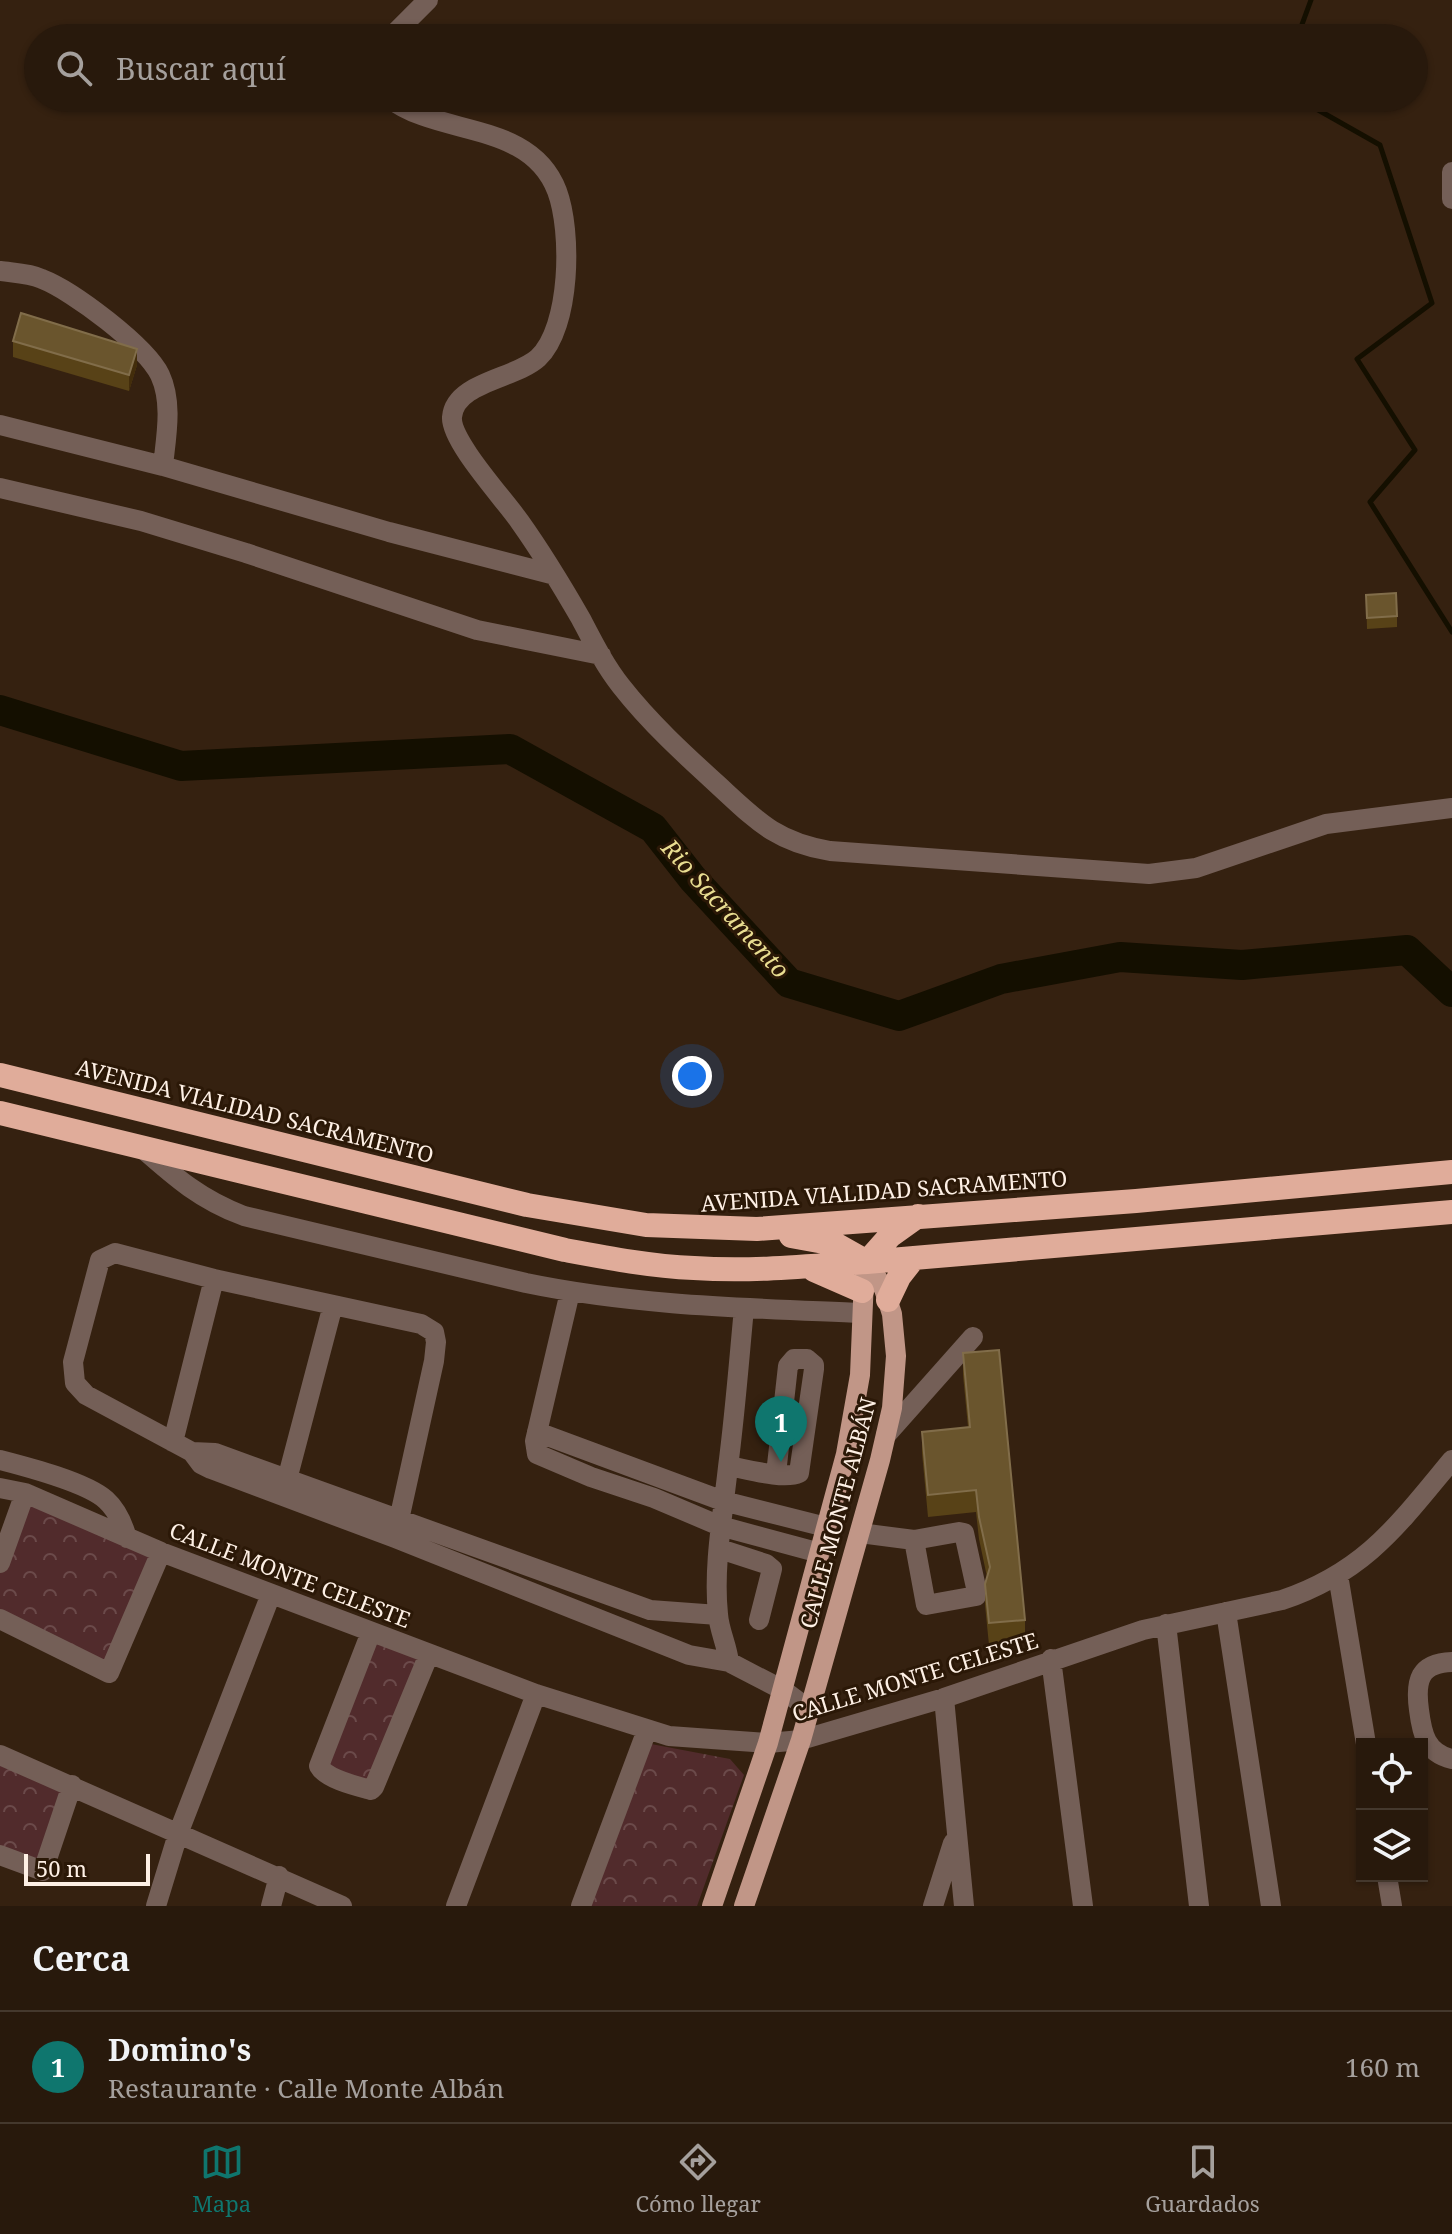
<!DOCTYPE html>
<html lang="es">
<meta charset="utf-8">
<style>
:root{--surface:#28190c;--page:#302215;--text:#f1f3f6;--muted:#a5a09d;--line:#44382d;--accent:#0f766e}
body{margin:0;font-family:"Noto Serif",serif;background:var(--page);color:var(--text)}
.controls{position:absolute;right:24px;bottom:24px;display:grid;overflow:hidden;border-radius:0px;box-shadow:0 2px 6px #0004}
.controls button{width:72px;height:72px;display:grid;place-items:center;padding:0;border:0;border-bottom:2px solid var(--line);background:var(--surface);color:var(--text);font:40px sans-serif}
.scale{position:absolute;left:24px;bottom:20px;width:126px;box-sizing:border-box;padding-left:8px;border:4px solid #fef0e5;border-top:0;font-size:22px;line-height:28px;white-space:nowrap;color:#fef0e5;-webkit-text-stroke:6px #2b1807;paint-order:stroke}
.you{position:absolute;left:692px;top:1076px;width:28px;height:28px;margin:-20px;border:6px solid #fff;border-radius:50%;background:#1a73e8;box-shadow:0 0 0 12px #1a73e833}
.badge{display:grid;place-items:center;width:52px;height:52px;border-radius:50%;background:var(--accent);color:#fff;font-size:26px;font-weight:700}
.pin{position:absolute;translate:-50% -66px;filter:drop-shadow(0 2px 4px #0008)}
.pin::after{content:'';position:absolute;top:42px;width:28px;height:24px;background:inherit;clip-path:polygon(0 0,100% 0,50% 100%)}
.list{margin:0;padding:0;list-style:none}
h2{display:flex;justify-content:space-between;align-items:center;height:104px;margin:0;padding:0 32px;font-size:34px}
h2 small{font-size:26px;font-weight:400;color:var(--muted)}
.list li{display:grid;grid-template-columns:52px 1fr auto;gap:24px;align-items:center;box-sizing:border-box;height:112px;padding:0 32px;border-top:2px solid var(--line)}
.list b{display:block;font-size:30px;white-space:nowrap}
.list p{margin:0;font-size:26px;white-space:nowrap;color:var(--muted)}
.list em{font-size:26px;font-style:normal;color:var(--muted)}
.icon{flex:none;width:44px;height:44px;fill:none;stroke:currentColor;stroke-width:2;stroke-linecap:round;stroke-linejoin:round}
.map{position:relative;flex:none;width:1452px;height:1906px;overflow:hidden}
.search{position:absolute;background:var(--surface);box-shadow:0 2px 6px #0004;left:24px;right:24px;top:24px;height:88px;display:flex;align-items:center;gap:20px;box-sizing:border-box;padding:0 28px;border-radius:44px;color:var(--muted);font-size:30px}
.sheet{height:216px;background:var(--surface)}
nav{display:flex;justify-content:space-around;align-items:center;box-sizing:border-box;height:112px;border-top:2px solid var(--line);background:var(--surface);font-size:22px;color:var(--muted)}
nav a{display:grid;justify-items:center;gap:4px}
nav .on{color:var(--accent)}
.map>svg:first-child{display:block}
.park{fill:url(#park-crowns)}
.lines{fill:none;stroke-linecap:round;stroke-linejoin:round}
.stream{stroke:#140f00;stroke-width:5}
.river{stroke:#140f00;stroke-width:30}
.minor{stroke:#745f57;stroke-width:20}
.major{stroke:#c19687;stroke-width:20}
.highway{stroke:#e0ac9a;stroke-width:24}
.wall{fill:#584217}
.shaded-wall{fill:#432d0b}
.building{fill:#6a552d;stroke:#816d4a;stroke-width:2}
.labels{text-anchor:middle;stroke-width:6;stroke-linejoin:round;paint-order:stroke}
.street-label{font-size:22px;fill:#fef0e5;stroke:#2b1807}
.water-label{font-size:24px;font-style:italic;fill:#e9dd91;stroke:#2b1807}
</style>
<div class="map">
<svg width="1452" height="1906" viewBox="0 0 1452 1906">
<defs>
<pattern id="park-crowns" width="20" height="18" patternUnits="userSpaceOnUse" patternTransform="scale(2)"><rect width="20" height="18" fill="#512b2c"/><path d="M2 6a3 3 0 1 1 6 0M12 15a3 3 0 1 1 6 0" fill="none" stroke="#6b4a4a"/></pattern>
</defs>
<rect width="100%" height="100%" fill="#352110"/>
<!-- park -->
<path class="park" d="M26,1492L158,1550L110,1674L0,1625V1564Z
M369,1636L425,1656L368,1789L320,1768Z
M651,1744L730,1759L744,1775L697,1906H588Z
M0,1756L66,1783L40,1870L0,1853Z"/>
<g class="lines">
<!-- stream -->
<path class="stream" d="M1297,38L1311,0
M1297,98L1380,145L1432,303L1357,359L1415,450L1370,502L1452,632"/>
<!-- river -->
<path class="river" d="M0,710L181,766L510,749L653,828L693,879L789,983L899,1016L1001,979L1120,957L1242,965L1407,950L1452,992"/>
<!-- minor -->
<path class="minor" d="M390,38L428,0
M389,98C439,137 530,120 557,191C572,231 571,327 538,358C515,379 455,382 452,417C450,441 505,500 520,522C542,553 562,586 581,619C593,642 605,666 621,686C650,723 684,754 718,785C757,821 776,842 830,851L1149,874L1196,868L1326,824L1452,808
M1452,172V199
M0,271C14,273 29,273 42,279C73,291 146,346 160,375C173,403 166,437 163,466
M0,425L163,466L389,532L555,575
M0,488L141,521L246,553L477,630L601,655
M142,1148C176,1178 201,1200 244,1216L526,1283C637,1306 749,1308 862,1313
M570,1292L535,1441L537,1454L591,1477L654,1498L720,1526L820,1553
M537,1432L723,1501L826,1527
M886,1435L973,1337
M173,1442L214,1279
M192,1452L215,1453L650,1610L718,1615
M0,1460C27,1467 86,1482 106,1500C117,1510 123,1524 127,1538
M729,1466C746,1469 784,1480 799,1473L814,1369V1365L807,1359H794L788,1366L776,1474
M0,1488L25,1493L161,1552L536,1694L669,1736L768,1743L801,1740L944,1698L1143,1630L1282,1600C1365,1572 1398,1525 1452,1460
M284,1491L333,1305
M860,1533L914,1540L959,1532L964,1533L977,1592L976,1596L926,1605L914,1540
M395,1538L434,1361L436,1342L434,1332L421,1324L214,1279L115,1253L100,1260L73,1362L75,1383L86,1395L192,1452L201,1464L211,1469L395,1538L689,1655L729,1662L783,1690L810,1710
M720,1549L766,1564L772,1569L759,1620
M0,1563L25,1493
M1338,1575L1366,1744
M1226,1612L1271,1906
M0,1619L109,1673L161,1552
M1166,1624L1199,1906
M371,1632L319,1766C326,1779 356,1786 371,1790L374,1787L429,1654
M1051,1659L1083,1906
M729,1662C727,1645 719,1630 718,1614C713,1567 723,1514 728,1467C735,1414 739,1361 744,1308
M1452,1662C1419,1663 1415,1681 1419,1710C1422,1734 1426,1753 1452,1759
M944,1698L964,1906
M0,1755L342,1906
M0,1855L43,1871L72,1785
M1387,1876L1392,1906
M156,1906L178,1834L271,1594
M271,1906L279,1876
M456,1906L536,1694
M581,1906L647,1730
M933,1906L953,1843"/>
<!-- major -->
<path class="major" d="M712,1906L768,1743L846,1454L860,1375L864,1278
M744,1906L801,1740L880,1460L892,1408L896,1356L892,1314L884,1289L867,1262"/>
<!-- highway -->
<path class="highway" d="M0,1075L527,1205L646,1225L757,1229L1136,1201L1452,1172
M0,1113L565,1250C608,1258 650,1266 694,1268C752,1272 810,1266 867,1262L1452,1212
M791,1236L835,1244L867,1262L890,1236L918,1216
M814,1270L862,1291
M888,1300L899,1277L913,1259"/>
</g>
<!-- wall -->
<path class="wall" d="M13,341L137,365L129,391L13,357Z
M1366,595L1397,616V627L1367,629Z
M963,1353L1025,1620V1641L989,1645L985,1605V1584L987,1577L979,1539L976,1512L928,1517L922,1453V1432L968,1427L963,1375Z"/>
<!-- shaded-wall -->
<path class="shaded-wall" d="M137,349V365L129,391V375Z"/>
<!-- building -->
<path class="building" d="M21,313L137,349L129,375L13,341Z
M1396,593L1397,616L1367,618L1366,595Z
M999,1350L1025,1620L989,1623L985,1584L990,1567L979,1517L976,1490L928,1495L922,1432L970,1427L963,1353Z"/>
<g class="labels">
<!-- street labels -->
<g class="street-label">
<text transform="translate(255 1111) rotate(14)" y="8">AVENIDA VIALIDAD SACRAMENTO</text>
<text transform="translate(884 1191) rotate(-4)" y="8">AVENIDA VIALIDAD SACRAMENTO</text>
<text transform="translate(838 1513) rotate(-75)" y="8">CALLE MONTE ALBÁN</text>
<text transform="translate(290 1575) rotate(21)" y="8">CALLE MONTE CELESTE</text>
<text transform="translate(915 1677) rotate(-17)" y="8">CALLE MONTE CELESTE</text>
</g>
<!-- water labels -->
<g class="water-label">
<text transform="translate(725 909) rotate(48)" y="8">Rio Sacramento</text>
</g>
</g>
</svg>
<div class="controls">
<button><svg class="icon" aria-label="locate" viewBox="0 0 24 24"><circle cx="12" cy="12" r="6"/><path d="M12 2v4M12 18v4M2 12h4M18 12h4"/></svg></button>
<button><svg class="icon" aria-label="layers" viewBox="0 0 24 24"><path d="M12 4l9 5-9 5-9-5zM3 14l9 5 9-5"/></svg></button>
</div>
<div class="scale">50 m</div>
<div class="you"></div>
<div class="pin badge" style="left:781px;top:1462px">1</div>
<div class="search"><svg class="icon" aria-label="search" viewBox="0 0 24 24"><circle cx="10" cy="10" r="6"/><path d="M15 15l6 6"/></svg>Buscar aquí</div>
</div>
<section class="sheet">
<h2>Cerca<small></small></h2>
<ul class="list">
<li><span class="badge">1</span><div><b>Domino's</b><p>Restaurante · Calle Monte Albán</p></div><em>160 m</em></li>
</ul>
</section>
<nav>
<a class="on"><svg class="icon" aria-label="map" viewBox="0 0 24 24"><path d="M3 6l6-2 6 2 6-2v14l-6 2-6-2-6 2zM9 4v14M15 6v14"/></svg>Mapa</a>
<a><svg class="icon" aria-label="directions" viewBox="0 0 24 24"><path d="M12 3l9 9-9 9-9-9zM9 14v-3h6M13 9l2 2-2 2"/></svg>Cómo llegar</a>
<a><svg class="icon" aria-label="saved" viewBox="0 0 24 24"><path d="M7 4h10v16l-5-4-5 4z"/></svg>Guardados</a>
</nav>
